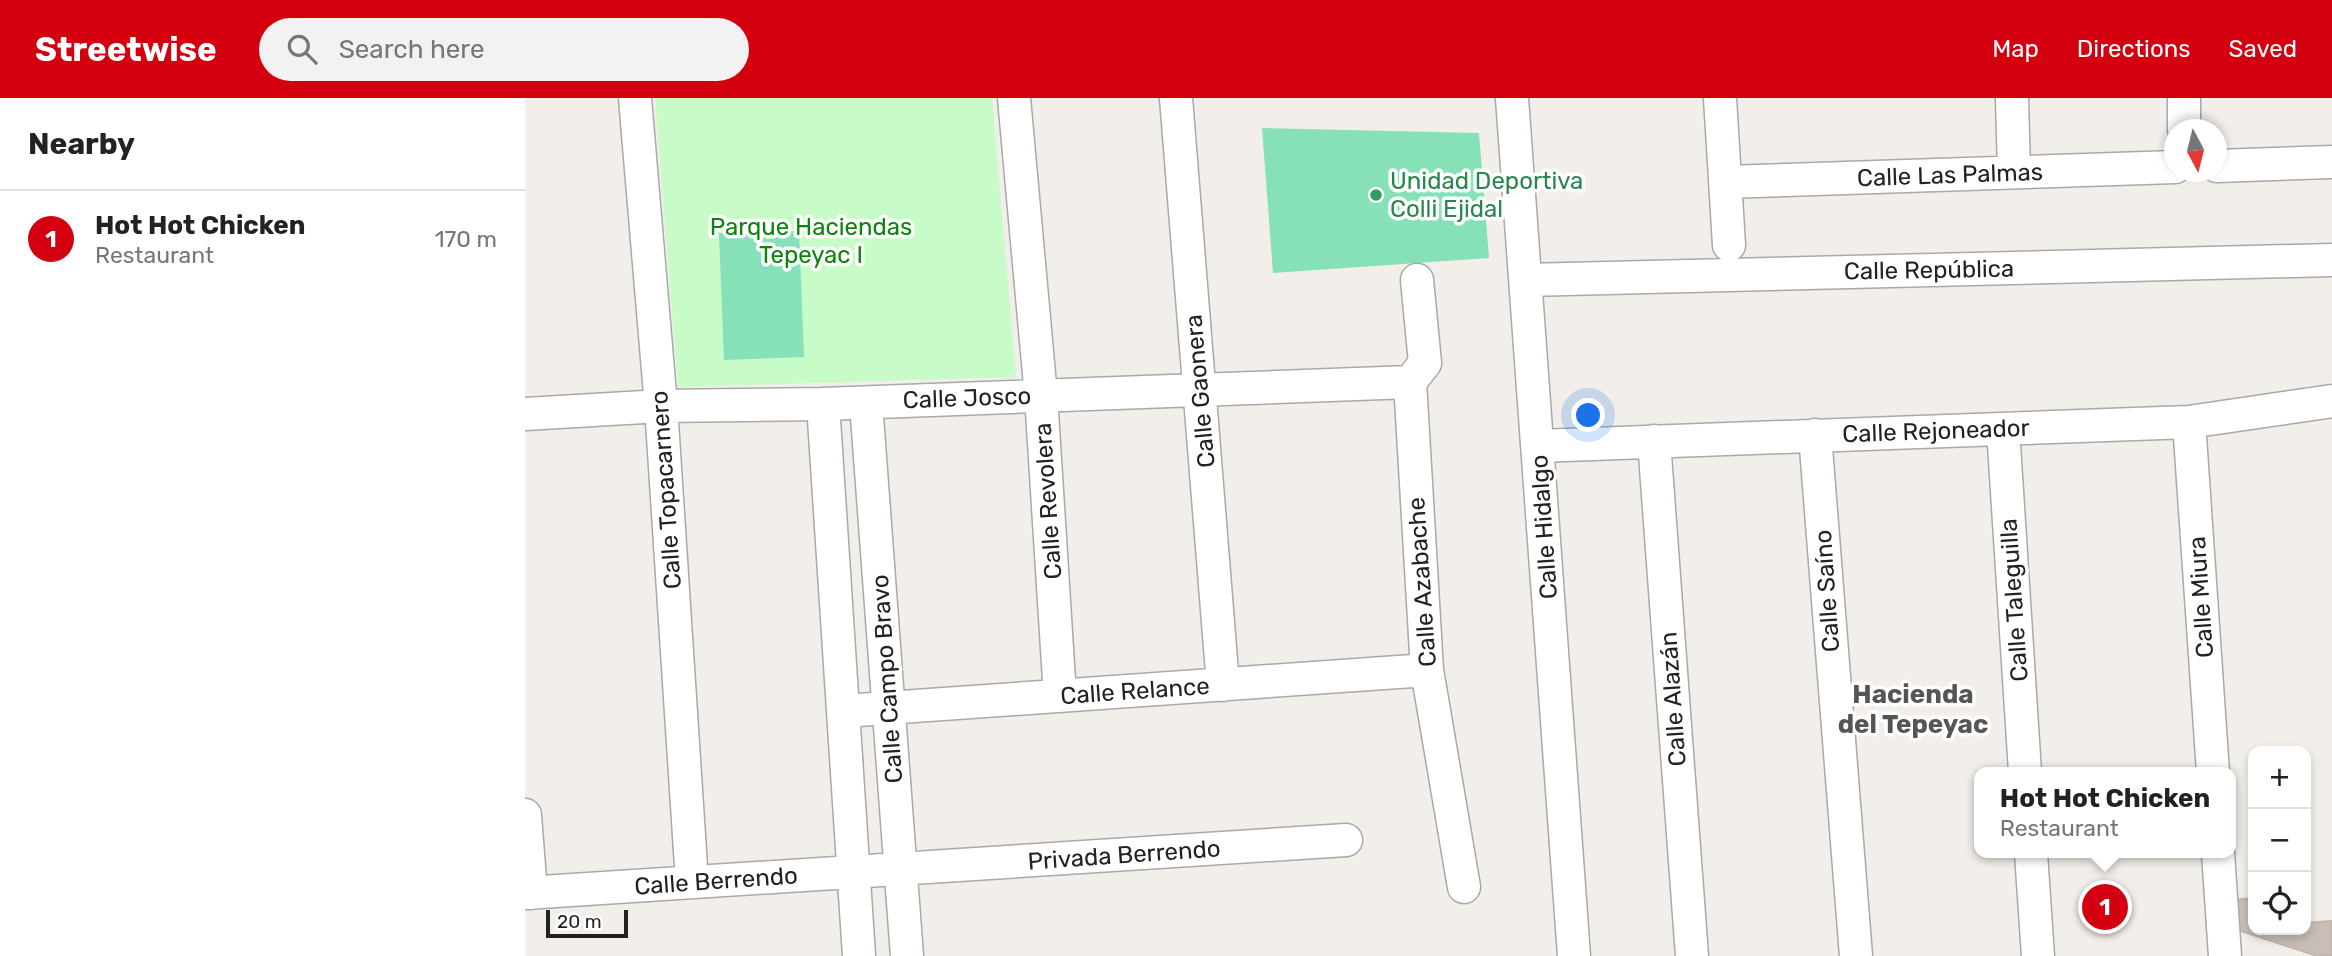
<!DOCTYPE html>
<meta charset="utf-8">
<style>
:root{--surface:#fff;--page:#f2f2f2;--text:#222;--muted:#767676;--line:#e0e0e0;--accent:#d4000f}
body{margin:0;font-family:Rubik,sans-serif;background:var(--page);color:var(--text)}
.controls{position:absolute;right:21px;bottom:21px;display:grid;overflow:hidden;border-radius:14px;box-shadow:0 4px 10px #0003}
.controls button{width:63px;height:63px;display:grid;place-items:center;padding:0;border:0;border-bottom:2px solid var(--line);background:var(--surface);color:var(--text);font:35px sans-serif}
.compass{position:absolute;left:1639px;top:21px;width:63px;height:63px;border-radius:50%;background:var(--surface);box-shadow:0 4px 10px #0003;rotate:173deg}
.scale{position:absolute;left:21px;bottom:18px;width:82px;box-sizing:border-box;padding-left:7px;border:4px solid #222;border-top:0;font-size:19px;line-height:24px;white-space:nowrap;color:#222;-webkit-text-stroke:5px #fff;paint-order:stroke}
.you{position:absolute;left:1064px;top:318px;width:24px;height:24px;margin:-18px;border:5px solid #fff;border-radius:50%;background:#1a73e8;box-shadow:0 0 0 10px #1a73e833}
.badge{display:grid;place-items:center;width:46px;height:46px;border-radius:50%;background:var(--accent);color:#fff;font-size:23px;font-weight:700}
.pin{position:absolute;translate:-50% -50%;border:4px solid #fff;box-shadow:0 2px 7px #0006}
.popup{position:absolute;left:1449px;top:669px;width:262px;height:91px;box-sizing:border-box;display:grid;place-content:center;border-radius:14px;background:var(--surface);filter:drop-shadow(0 2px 5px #0005);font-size:23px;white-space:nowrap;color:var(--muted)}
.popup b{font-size:26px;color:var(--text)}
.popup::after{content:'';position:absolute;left:50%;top:100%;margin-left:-14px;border:14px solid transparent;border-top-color:var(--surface)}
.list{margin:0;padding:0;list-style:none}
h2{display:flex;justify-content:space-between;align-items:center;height:91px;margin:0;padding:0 28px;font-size:30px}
h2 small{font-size:23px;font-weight:400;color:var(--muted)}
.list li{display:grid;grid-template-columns:46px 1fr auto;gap:21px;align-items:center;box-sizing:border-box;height:98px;padding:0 28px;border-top:2px solid var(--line)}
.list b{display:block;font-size:26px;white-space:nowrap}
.list p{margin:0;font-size:23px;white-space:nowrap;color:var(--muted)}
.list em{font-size:23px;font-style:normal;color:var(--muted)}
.icon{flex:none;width:38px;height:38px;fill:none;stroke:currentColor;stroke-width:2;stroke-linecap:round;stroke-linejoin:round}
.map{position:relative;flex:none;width:1807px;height:858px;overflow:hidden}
header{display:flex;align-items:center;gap:42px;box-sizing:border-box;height:98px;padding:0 35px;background:var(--accent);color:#fff}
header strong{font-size:33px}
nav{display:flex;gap:38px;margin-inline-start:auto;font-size:24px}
.search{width:490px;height:63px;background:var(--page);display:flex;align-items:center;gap:18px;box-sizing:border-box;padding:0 24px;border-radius:38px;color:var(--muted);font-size:26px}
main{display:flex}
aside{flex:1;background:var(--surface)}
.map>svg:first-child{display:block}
.park{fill:#c7fbc7}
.pitch{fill:#86e1b8}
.building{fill:#c7beb8;stroke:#c4b4aa;stroke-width:2}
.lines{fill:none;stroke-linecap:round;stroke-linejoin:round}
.minor-casing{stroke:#a9a9a9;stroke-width:35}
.minor{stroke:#fff;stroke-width:32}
.leisure-dot{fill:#2e9e5b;stroke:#fff;stroke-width:2.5}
.labels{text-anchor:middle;stroke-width:7;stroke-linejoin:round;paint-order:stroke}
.street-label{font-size:24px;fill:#222;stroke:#fff}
.leisure-label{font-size:24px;fill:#27864d;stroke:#fff;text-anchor:start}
.park-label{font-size:24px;fill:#0a850c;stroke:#fff}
.neighbourhood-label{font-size:26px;font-weight:bold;fill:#555;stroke:#fff}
</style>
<header>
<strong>Streetwise</strong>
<div class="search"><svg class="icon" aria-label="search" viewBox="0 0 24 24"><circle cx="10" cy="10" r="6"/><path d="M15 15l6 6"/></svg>Search here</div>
<nav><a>Map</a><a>Directions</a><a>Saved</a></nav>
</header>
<main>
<aside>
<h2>Nearby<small></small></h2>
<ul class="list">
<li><span class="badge">1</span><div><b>Hot Hot Chicken</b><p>Restaurant</p></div><em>170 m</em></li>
</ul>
</aside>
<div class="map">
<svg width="1807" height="858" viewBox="0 0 1807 858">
<rect width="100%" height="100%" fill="#f2eee9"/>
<!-- park -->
<path class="park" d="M130,0H467L491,279L153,289Z"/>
<!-- pitch -->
<path class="pitch" d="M737,30L954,35L964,160L748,175Z
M274,133L279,259L199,262L194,135Z"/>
<!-- building -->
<path class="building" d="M1728,800V832H1781V825L1807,823V858H1792L1710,831L1709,802Z"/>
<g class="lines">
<defs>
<path id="minor" d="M110,0L136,308L167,784
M489,0L516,298L535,598
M651,0L698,587
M987,0L1049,858
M1195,0L1204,147
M1487,0L1489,74
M1659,0V32
M1692,68L1807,64
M1200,84L1650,69
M892,182L900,265L885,284L902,572L939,789
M1001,182L1807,162
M341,305L382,858
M298,306L334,858
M0,316L136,308L298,306L885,284
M1664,324L1688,674
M1478,331L1500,674
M1290,337L1331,858
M1129,343L1167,858
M1014,348L1664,324L1807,303
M319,613L902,572
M0,717L6,795
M1506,755L1513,858
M1693,755L1700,858
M0,795L821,742"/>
</defs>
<!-- minor casing -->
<use href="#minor" class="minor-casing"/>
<!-- minor -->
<use href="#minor" class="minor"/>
</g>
<!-- markers -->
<circle class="leisure-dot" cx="851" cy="97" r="7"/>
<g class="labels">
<!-- street labels -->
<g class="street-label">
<text transform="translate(1425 77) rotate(-2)" y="8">Calle Las Palmas</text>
<text transform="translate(1404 172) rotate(-1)" y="8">Calle República</text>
<text transform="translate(675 293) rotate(-95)" y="8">Calle Gaonera</text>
<text transform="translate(442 300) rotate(-2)" y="8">Calle Josco</text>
<text transform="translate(1411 333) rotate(-2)" y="8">Calle Rejoneador</text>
<text transform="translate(141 392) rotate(-94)" y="8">Calle Topacarnero</text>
<text transform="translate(523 403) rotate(-94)" y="8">Calle Revolera</text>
<text transform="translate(1019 429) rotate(-94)" y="8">Calle Hidalgo</text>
<text transform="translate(897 484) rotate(-94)" y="8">Calle Azabache</text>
<text transform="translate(1302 493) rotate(-94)" y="8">Calle Saíno</text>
<text transform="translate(1676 499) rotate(-94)" y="8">Calle Miura</text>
<text transform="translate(1489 502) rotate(-94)" y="8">Calle Taleguilla</text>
<text transform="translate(362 581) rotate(-94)" y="8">Calle Campo Bravo</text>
<text transform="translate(610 593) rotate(-4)" y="8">Calle Relance</text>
<text transform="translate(1148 601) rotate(-94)" y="8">Calle Alazán</text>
<text transform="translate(599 757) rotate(-4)" y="8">Privada Berrendo</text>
<text transform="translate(191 783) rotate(-4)" y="8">Calle Berrendo</text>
</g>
<!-- leisure labels -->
<g class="leisure-label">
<text x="865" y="91">Unidad Deportiva<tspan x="865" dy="28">Colli Ejidal</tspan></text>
</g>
<!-- park labels -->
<g class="park-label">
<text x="286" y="137">Parque Haciendas<tspan x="286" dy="28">Tepeyac I</tspan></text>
</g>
<!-- neighbourhood labels -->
<g class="neighbourhood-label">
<text x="1388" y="605">Hacienda<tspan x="1388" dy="30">del Tepeyac</tspan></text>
</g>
</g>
</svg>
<div class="controls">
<button>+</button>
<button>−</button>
<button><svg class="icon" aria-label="locate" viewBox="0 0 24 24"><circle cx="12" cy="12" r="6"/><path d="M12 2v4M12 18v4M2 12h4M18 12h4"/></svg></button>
</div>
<svg class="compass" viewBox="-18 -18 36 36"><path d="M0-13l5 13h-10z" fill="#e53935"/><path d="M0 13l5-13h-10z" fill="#767676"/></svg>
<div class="scale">20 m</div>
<div class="you"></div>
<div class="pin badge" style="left:1580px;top:809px">1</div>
<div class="popup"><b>Hot Hot Chicken</b>Restaurant</div>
</div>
</main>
